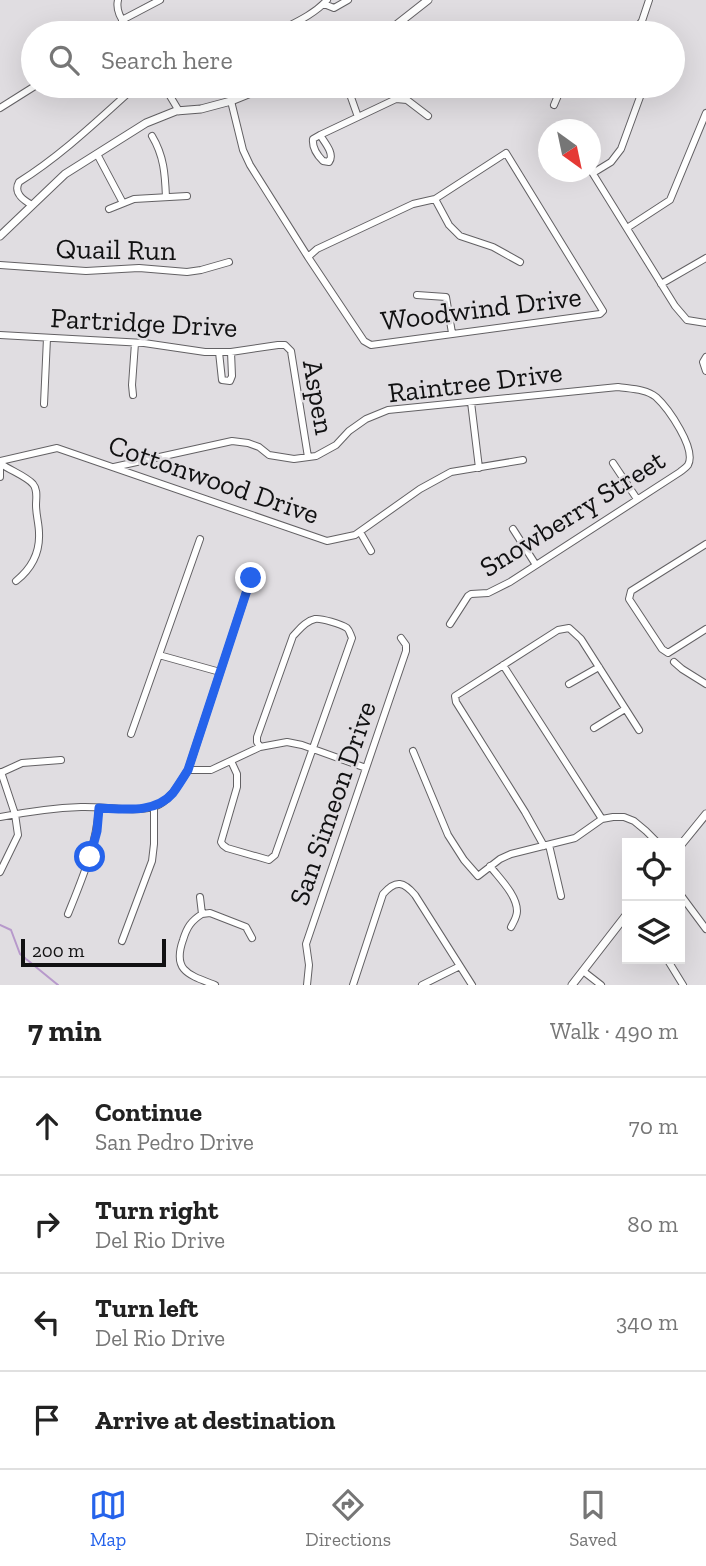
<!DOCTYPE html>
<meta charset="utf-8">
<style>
:root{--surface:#fff;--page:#f2f2f2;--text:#222;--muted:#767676;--line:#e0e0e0;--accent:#2563eb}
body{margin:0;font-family:"Zilla Slab",serif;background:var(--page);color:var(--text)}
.controls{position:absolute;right:21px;bottom:21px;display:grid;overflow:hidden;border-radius:0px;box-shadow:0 7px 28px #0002}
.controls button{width:63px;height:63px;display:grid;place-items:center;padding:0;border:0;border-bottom:2px solid var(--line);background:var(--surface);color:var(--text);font:35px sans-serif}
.compass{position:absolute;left:538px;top:119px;width:63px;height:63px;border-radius:50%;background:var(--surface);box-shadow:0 7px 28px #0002;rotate:147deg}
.scale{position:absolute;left:21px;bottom:18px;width:145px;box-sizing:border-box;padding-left:7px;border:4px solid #111112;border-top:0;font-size:19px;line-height:24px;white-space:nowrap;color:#111112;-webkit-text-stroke:5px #e0dde1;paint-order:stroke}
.stop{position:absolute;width:21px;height:21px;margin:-16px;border:5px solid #2563eb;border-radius:50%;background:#fff}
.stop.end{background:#2563eb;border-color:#fff;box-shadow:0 2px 7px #0008}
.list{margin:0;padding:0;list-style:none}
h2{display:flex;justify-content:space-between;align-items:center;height:91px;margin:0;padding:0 28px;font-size:30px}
h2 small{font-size:23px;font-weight:400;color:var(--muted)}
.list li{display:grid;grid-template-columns:46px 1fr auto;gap:21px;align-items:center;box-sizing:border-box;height:98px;padding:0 28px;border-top:2px solid var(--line)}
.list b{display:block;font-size:26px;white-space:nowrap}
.list p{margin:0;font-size:23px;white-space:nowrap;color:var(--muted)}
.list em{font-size:23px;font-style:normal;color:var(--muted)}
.icon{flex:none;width:38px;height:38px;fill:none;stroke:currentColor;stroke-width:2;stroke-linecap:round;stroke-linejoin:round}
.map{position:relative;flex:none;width:706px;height:985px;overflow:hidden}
.search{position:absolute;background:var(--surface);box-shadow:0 7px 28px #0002;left:21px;right:21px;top:21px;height:77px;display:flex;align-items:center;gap:18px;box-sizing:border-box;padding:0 24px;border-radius:38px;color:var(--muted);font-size:26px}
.sheet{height:483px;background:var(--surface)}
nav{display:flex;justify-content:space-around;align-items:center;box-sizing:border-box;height:98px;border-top:2px solid var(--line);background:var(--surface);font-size:19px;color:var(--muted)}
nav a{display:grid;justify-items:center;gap:4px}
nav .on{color:var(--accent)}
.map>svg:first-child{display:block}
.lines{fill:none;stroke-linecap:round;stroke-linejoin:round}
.stream{stroke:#b799cb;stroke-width:2}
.minor-casing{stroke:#636164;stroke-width:8}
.tertiary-casing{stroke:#636164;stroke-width:9}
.minor{stroke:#fff;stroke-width:6}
.tertiary{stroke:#fff;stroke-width:7}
.route{stroke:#2563eb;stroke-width:9}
.labels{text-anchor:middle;stroke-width:5;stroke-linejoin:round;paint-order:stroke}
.street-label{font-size:28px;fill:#111112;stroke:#e0dde1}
</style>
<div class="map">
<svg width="706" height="985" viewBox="0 0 706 985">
<rect width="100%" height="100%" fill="#e0dde1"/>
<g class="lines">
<!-- stream -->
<path class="stream" d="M0,925L11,930L20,954L58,985"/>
<defs>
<path id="minor" d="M118,0C115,13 124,22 131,33
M324,4L334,8L348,0
M122,20L160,0
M275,33C292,24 314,15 327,0
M633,33L642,21L649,0
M164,86L179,111
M347,86L358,117
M231,101L243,150L250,165L308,257L364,341L371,345L600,314L603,311L506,153L435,199L413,204L317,249L308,257
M554,105L562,86
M0,108L35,86
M320,135C325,143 335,154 329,162L323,161C317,155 312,148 313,139L320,135L396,99L407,100L428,116
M152,136C164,156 165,174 166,197
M97,154L123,203
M590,169L675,306L687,320L706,323
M593,173L611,162L621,149L644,86
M435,199L449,225L460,236L493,247L520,262
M32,205C23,200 13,193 19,182C62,155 98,120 136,86
M109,209L134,199L187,196
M627,228L670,200L706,113
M0,265L86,271L139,268L187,272L201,270L229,262
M661,284L706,258
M417,295L446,297L452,333
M0,335L144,343L205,352H231L278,345H285L291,351L308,457
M219,352L222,380L230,381L232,376L231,352
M706,357L703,362L706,371
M133,395L132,385L135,343
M471,402L479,468
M44,404L47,338
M0,461L57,448L327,541L355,535L420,489L451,472L523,460
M0,463C9,470 26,476 33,484C38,490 36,498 36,505C36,515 39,524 39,533C40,553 31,569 16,581
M613,463L637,499
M114,467L232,441L248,443L259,447L269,455L294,459L316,456L336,445L349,431L366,419L388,410L618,387C631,389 646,389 656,397C668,408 697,449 688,465C686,468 682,470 680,472L510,582L488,593L471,594L468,596L450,624
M0,468V477
M513,529L536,565
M360,532L371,551
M706,544L631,591L629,599L662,649L668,653L706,629
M159,655L220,672
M674,662L682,669L706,684
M503,665L602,819
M569,684L599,667
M594,728L625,709
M131,734L200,539
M413,751L448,835L464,860L478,876L500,859L511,854L575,838L602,819L613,817H624L634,821L646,831L658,843
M231,761L237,774V787L221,842L223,845L227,848L269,860L275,855L352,638C350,634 350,631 347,628C341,624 321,618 315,619C305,621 299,630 293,636L257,737V742L260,747
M188,770H211L260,747L287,742L302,745L366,768
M0,773L22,763L61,760
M0,817C26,812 54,808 81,807C102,806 137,813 156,806C171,800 180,782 188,770L251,578
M549,845L561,896
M544,846L525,812L456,702L455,696L558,630L569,628L581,639L639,730
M490,866C499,878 517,895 517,911C517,917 514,921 511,927
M0,872L18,835L15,814L1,772
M680,894L706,929
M200,897L202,914C191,921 187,927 183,940C172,971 189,975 215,985
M68,914C82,879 96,847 99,808
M202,914L210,913L246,927L252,938
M122,941L152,861L154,844V806
M667,959L683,985
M583,971L601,985
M307,985L309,965L306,944L406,651V645L401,638
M353,985L383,894C396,879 404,882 415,895L472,985
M422,985L460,966"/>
<path id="tertiary" d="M386,33L428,0
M0,236L65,174L146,123L176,111L201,109L231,101L268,86
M680,846L706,814
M572,985L627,914"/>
</defs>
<!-- minor casing -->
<use href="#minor" class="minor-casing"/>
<!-- tertiary casing -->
<use href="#tertiary" class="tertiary-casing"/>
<!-- minor -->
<use href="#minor" class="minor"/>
<!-- tertiary -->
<use href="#tertiary" class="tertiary"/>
</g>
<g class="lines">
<!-- route -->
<path class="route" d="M90,857L97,831L99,808C124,809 155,814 173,793C178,786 183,778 188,770L251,578"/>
</g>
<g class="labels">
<!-- street labels -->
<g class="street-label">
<text transform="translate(116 249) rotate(1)" y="10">Quail Run</text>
<text transform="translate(481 308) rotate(-7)" y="10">Woodwind Drive</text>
<text transform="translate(144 322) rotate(3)" y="10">Partridge Drive</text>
<text transform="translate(475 382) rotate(-7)" y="10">Raintree Drive</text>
<text transform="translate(319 397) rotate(80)" y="10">Aspen</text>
<text transform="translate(214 479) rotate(19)" y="10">Cottonwood Drive</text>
<text transform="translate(572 513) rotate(-32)" y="10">Snowberry Street</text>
<text transform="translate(332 803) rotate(-71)" y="10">San Simeon Drive</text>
</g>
</g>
</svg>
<div class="controls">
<button><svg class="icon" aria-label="locate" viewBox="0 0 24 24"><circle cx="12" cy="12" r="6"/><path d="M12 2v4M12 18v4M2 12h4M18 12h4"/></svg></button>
<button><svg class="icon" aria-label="layers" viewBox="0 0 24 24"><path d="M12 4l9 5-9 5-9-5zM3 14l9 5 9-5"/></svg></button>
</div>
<svg class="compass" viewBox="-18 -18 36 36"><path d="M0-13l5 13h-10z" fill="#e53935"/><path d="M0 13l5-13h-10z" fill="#767676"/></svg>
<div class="scale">200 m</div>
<div class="stop" style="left:90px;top:857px"></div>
<div class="stop end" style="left:251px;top:578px"></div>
<div class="search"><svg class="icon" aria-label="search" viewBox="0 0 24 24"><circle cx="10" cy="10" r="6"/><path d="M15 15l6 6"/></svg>Search here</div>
</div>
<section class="sheet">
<h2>7 min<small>Walk · 490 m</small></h2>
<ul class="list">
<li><svg class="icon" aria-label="ahead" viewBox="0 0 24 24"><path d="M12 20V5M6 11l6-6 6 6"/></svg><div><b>Continue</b><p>San Pedro Drive</p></div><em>70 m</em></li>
<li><svg class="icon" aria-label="right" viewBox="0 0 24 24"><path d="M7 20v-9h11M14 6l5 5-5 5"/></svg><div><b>Turn right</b><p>Del Rio Drive</p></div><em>80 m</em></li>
<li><svg class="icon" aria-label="left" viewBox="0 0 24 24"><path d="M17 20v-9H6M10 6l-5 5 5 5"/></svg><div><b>Turn left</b><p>Del Rio Drive</p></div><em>340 m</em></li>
<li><svg class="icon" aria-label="arrive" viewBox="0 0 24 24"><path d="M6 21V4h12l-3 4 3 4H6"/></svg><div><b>Arrive at destination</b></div></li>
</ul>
</section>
<nav>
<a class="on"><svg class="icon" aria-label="map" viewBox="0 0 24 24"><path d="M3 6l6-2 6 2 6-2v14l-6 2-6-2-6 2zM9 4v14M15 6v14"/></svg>Map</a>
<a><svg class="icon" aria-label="directions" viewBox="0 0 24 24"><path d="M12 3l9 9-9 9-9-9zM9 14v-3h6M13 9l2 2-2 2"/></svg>Directions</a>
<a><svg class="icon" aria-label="saved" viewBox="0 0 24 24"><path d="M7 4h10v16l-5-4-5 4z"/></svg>Saved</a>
</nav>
